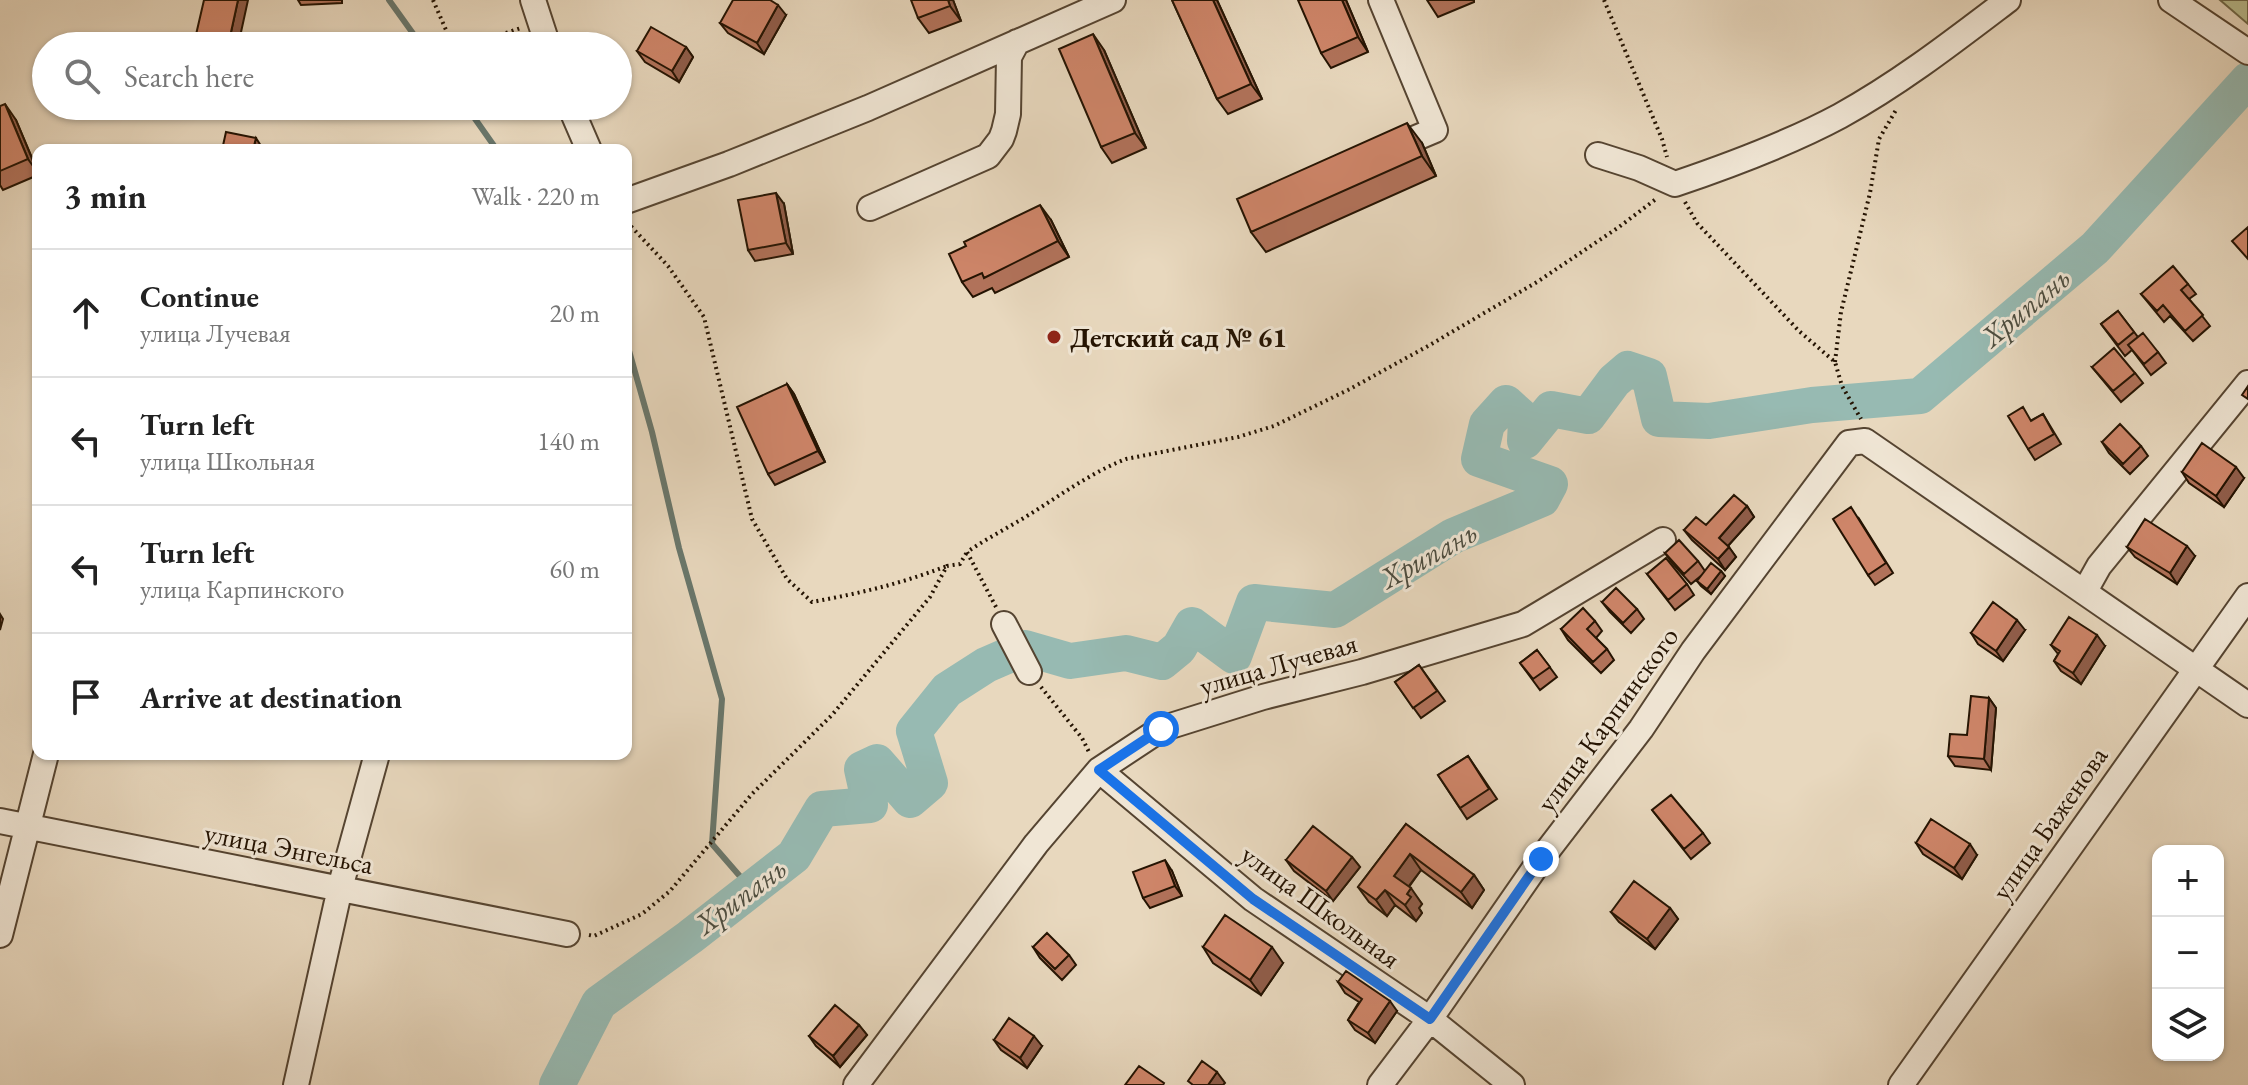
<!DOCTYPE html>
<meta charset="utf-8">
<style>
:root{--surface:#fff;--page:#f2f2f2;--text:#222;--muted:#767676;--line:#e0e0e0}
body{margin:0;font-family:"EB Garamond",serif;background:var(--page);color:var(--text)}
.controls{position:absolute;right:24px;bottom:24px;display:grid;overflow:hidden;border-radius:16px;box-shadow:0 2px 6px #0004}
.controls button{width:72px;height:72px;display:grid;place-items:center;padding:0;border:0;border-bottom:2px solid var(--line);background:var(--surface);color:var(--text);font:40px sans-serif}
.stop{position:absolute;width:24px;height:24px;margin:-18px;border:6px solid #1a73e8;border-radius:50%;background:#fff}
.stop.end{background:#1a73e8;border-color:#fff;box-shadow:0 2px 8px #0008}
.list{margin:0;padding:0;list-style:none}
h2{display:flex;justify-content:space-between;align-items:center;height:104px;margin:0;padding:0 32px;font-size:34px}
h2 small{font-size:26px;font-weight:400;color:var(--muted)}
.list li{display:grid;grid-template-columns:52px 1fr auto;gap:24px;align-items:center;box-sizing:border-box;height:128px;padding:0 32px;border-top:2px solid var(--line)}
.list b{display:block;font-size:30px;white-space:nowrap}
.list p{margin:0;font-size:26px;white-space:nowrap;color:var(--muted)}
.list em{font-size:26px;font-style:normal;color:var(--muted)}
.icon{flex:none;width:44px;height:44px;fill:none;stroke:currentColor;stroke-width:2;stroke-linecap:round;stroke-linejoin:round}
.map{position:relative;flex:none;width:2248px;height:1085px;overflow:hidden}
.search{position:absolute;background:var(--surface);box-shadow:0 2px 6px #0004;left:32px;top:32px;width:600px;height:88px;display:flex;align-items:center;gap:20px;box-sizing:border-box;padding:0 28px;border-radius:44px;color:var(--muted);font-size:30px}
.panel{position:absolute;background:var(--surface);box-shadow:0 2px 6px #0004;left:32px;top:144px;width:600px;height:616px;border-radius:16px}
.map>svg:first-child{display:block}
.forest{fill:url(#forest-firs);stroke:#6f6848;stroke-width:2}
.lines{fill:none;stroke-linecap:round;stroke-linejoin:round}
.stream{stroke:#69776c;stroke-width:6}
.river{stroke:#97bab2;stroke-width:36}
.minor-casing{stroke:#554431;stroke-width:28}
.path{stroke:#241302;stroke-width:4;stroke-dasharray:2 4;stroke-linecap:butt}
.minor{stroke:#f0e6d5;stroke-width:24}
.wall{fill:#b1725a;stroke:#241302;stroke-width:2}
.shaded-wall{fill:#905d4a;stroke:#241302;stroke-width:2}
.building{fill:#ce8569;stroke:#241302;stroke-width:2}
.route{stroke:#1a73e8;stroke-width:10}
.poi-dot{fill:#8f2418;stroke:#f0e6d5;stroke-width:3}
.labels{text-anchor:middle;stroke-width:6;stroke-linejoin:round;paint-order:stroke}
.poi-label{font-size:28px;font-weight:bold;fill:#241302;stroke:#f0e6d5;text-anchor:start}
.street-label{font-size:28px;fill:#241302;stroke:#f0e6d5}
.water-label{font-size:30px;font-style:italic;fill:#4c4d40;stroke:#f0e6d5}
</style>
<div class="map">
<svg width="2248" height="1085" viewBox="0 0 2248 1085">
<defs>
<pattern id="forest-firs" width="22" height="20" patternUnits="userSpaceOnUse" patternTransform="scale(2)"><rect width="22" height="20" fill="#babe8f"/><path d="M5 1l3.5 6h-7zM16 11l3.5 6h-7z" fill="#a0a27a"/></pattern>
</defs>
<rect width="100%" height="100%" fill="#e8d8be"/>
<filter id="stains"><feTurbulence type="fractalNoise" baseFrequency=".0025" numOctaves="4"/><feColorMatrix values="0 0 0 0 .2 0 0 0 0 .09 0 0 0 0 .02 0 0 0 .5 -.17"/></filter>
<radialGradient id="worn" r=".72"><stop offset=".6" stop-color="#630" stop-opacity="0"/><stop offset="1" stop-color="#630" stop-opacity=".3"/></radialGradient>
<!-- forest -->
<path class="forest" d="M2220,0H2248V24Z"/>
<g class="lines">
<!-- stream -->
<path class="stream" d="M389,0L422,46
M466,106L497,150
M626,340L652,432L679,548L722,699L712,844L751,889"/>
<!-- river -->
<path class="river" d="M557,1085L599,1003L690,937L794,856L822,809L870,805L862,769L877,762L910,800L930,783L914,731L947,690L986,665L1025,648L1070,661L1126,653L1162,662L1179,648L1192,625L1234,656L1254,602L1335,610L1453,536L1542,499L1550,484L1479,459L1487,424L1506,403L1526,421L1525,441L1551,409L1588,416L1614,381L1628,369L1649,376L1659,419L1709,421L1812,405L1920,396L2095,248L2248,80"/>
<defs>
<path id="minor" d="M533,0L548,46
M1381,0L1435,130L1390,149
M2171,0L2248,52
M570,106L589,150
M1598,155L1639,168L1675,184C1731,165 1788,144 1840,116C1900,83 1954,41 2008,0
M626,201L729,164L868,108L1113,0
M870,208L988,156L1001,139L1004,131L1008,114L1009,57L1017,42
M2085,591L2099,566L2248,383
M1004,624L1029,672
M1099,770L1253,899L1430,1019L1512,1085
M0,821L567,934
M0,935L46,754
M296,1085L340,888L377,754
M856,1085L1036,844L1099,770L1161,729L1263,697L1362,672L1523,624L1663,540
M1380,1085L1430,1019L1541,859L1641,729L1693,651L1849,443L1865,441L2248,705
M1901,1085L2248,596"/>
</defs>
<!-- minor casing -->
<use href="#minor" class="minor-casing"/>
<!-- path -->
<path class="path" d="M433,0L453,46
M1604,0L1662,139L1667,157
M466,46L521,28
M1685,202L1697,223L1799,331L1835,362L1842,386L1861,419
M627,222L668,266L704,317L752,519L787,579L812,602C861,593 900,584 947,566
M1835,362L1841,312L1870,193L1879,139L1896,110
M996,607L967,552C983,541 1000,532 1017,522C1053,501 1087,474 1126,459L1238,437L1274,426L1348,390L1428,346L1537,282L1619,227L1656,199
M1041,687L1082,738L1090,754
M589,935L594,936L642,914L670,891L752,794L832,715L930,597L947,566L960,564L967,552"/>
<!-- minor -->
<use href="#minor" class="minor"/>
</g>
<!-- wall -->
<path class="wall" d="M298,0H342V3L301,5Z
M953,0L961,21L929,33L918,18Z
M1172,0H1217L1262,99L1228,114L1217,99Z
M1346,0L1368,52L1331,68L1321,53Z
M1427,0H1474V2L1438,17Z
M786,15L764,54L728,33L720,23Z
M195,39L238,46H200Z
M686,47L693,57L679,82L645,62L637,51Z
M1104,50L1146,148L1112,163L1101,147Z
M0,106L16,120L38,172V175L3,190L0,185Z
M1422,143L1436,176L1266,252L1251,232Z
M784,204L793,254L755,261L748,250Z
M1051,220L1069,257L995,293L992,288L973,297L962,282Z
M2188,284L2196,294L2189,299L2210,326L2193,341L2170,316L2164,322L2141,294Z
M2118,311L2138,337L2158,352L2166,363L2151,375L2132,350L2125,356L2101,324Z
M2092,367L2135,373L2143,383L2121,402Z
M787,384L794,394L825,462L775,485L768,474Z
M2043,414L2061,444L2035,460L2028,449L2032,420Z
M2102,442L2141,446L2148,456L2130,474L2109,453Z
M2182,472L2244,478L2224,507L2189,483Z
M1747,506L1754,517L1728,546L1736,557L1725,570L1692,540L1684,530L1706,525Z
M1858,517L1893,573L1875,585L1868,575Z
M2127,547L2195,556L2177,584L2135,557Z
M1665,553L1698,561L1705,571H1721L1725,576L1711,594L1701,586L1697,581L1702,575L1691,584L1672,563Z
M1647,574L1687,584L1694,595L1675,610Z
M1602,602L1637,609L1644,619L1631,633L1610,612Z
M1595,621L1602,631L1596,638L1607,649L1614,660L1601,673L1568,640L1561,629Z
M2025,630L2003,661L1978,644L1971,633Z
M2051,645L2105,646L2081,684L2061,671L2054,661L2058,654Z
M1537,650L1557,677L1540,690L1520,663Z
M1419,665L1445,701L1421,718L1395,682Z
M1989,698L1996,708L1991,770L1955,766L1948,756L1967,735Z
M1468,756L1497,799L1467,819L1438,775Z
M1652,810L1703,833L1710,843L1691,859Z
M1406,824L1474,875L1484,890L1472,908L1421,870L1409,887L1422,904L1419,908L1422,913L1416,921L1395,905L1387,916L1369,902L1358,887Z
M1916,843L1977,855L1962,879L1923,854Z
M1352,857L1360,867L1333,901L1294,871L1286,860Z
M1172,871L1182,896L1150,908L1143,898Z
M1670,908L1678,919L1655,949L1619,922L1611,912Z
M1033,947L1069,955L1076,965L1062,980L1040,958Z
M1203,947L1283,963L1261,995L1213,963Z
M1338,982L1397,1011L1375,1043L1355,1030L1348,1020L1359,1002L1345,993Z
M859,1025L867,1035L840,1067L816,1046L809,1036Z
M994,1040L1042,1046L1027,1068L1001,1050Z"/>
<!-- shaded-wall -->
<path class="shaded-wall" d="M238,0H248L238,46H228Z
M948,0H953L961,21L950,6Z
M1213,0H1217L1262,99L1251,84Z
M1342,0H1346L1368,52L1358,37Z
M778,5L786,15L764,54L757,43Z
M1093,34L1104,50L1146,148L1135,133Z
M686,47L693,57L679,82L672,71Z
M5,104L16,120L38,173L28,159Z
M1407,123L1422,143L1436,176L1422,156Z
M256,138L263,149V150H253Z
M776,193L784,204L793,254L786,243Z
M1040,205L1051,220L1069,257L1058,241Z
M787,384L794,394L825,462L818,451Z
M2236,467L2244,478L2224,507L2216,496Z
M1747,506L1754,517L1726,548L1719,538Z
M2187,546L2195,556L2177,584L2170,573Z
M1729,547L1736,557L1725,570L1718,559Z
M1721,571L1725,576L1711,594L1707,589Z
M0,614L3,619L0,630Z
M2017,620L2025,630L2003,661L1996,651Z
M2097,635L2105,646L2081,684L2073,673Z
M1989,698L1996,708L1991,770L1984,759Z
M1970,844L1977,855L1962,879L1954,868Z
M1410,854L1421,870L1405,891L1394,876Z
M1352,857L1360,867L1333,901L1326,891Z
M1165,860L1172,871L1182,896L1175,886Z
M1474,875L1484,890L1472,908L1461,892Z
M1411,888L1422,904L1419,908L1422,913L1416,921L1405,905L1407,894Z
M1385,890L1395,905L1387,916L1376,900Z
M1670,908L1678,919L1655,949L1647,939Z
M1272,947L1283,963L1261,995L1250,980Z
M1390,1001L1397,1011L1375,1043L1368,1033Z
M859,1025L867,1035L840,1067L833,1056Z
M1034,1036L1042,1046L1027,1068L1020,1058Z
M1217,1072L1225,1083L1223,1085H1208Z"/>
<!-- building -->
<path class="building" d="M204,0H238L228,46L195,39Z
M733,0H770L778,5L757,43L720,23Z
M911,0H948L950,6L918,18Z
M1172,0H1213L1251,84L1217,99Z
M1298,0H1342L1358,37L1321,53Z
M651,27L686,47L672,71L637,51Z
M1093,34L1135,133L1101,147L1059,49Z
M5,104L28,159L0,171V106Z
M1407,123L1422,156L1251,232L1237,199Z
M226,132L256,138L253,150H222Z
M776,193L786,243L748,250L738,200Z
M1040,205L1058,241L984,278L982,273L962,282L949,254L966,246L964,242Z
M2248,227V259L2232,241Z
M2173,266L2188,284L2181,290L2203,315L2185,331L2163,305L2157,311L2141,294Z
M2118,311L2134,332L2118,345L2101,324Z
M2143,333L2158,352L2144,364L2128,345Z
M2114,348L2135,373L2113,391L2092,367Z
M787,384L818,451L768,474L737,407Z
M2248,386V399L2242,395Z
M2023,407L2031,421L2043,414L2054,434L2028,449L2008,416Z
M2120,424L2141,446L2123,464L2102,442Z
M2202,443L2236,467L2216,496L2182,472Z
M1734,495L1747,506L1719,538L1729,547L1718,559L1684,530L1696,517L1706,525Z
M1851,507L1886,563L1868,575L1833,519Z
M2145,519L2187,546L2170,573L2127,547Z
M1679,540L1698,561L1684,574L1665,553Z
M1666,558L1687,584L1668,600L1647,574Z
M1711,563L1721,571L1707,589L1697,581Z
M1616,588L1637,609L1623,623L1602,602Z
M1993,602L2017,620L1996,651L1971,633Z
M1583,608L1595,621L1587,629L1607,649L1593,662L1561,629Z
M2069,617L2097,635L2073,673L2054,661L2060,651L2051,645Z
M1537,650L1550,667L1533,679L1520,663Z
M1419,665L1437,691L1413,708L1395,682Z
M1971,696L1989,698L1984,759L1948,756L1950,734L1967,735Z
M1468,756L1489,789L1460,808L1438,775Z
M1671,795L1703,833L1684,849L1652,810Z
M1931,819L1970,844L1954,868L1916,843Z
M1406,824L1474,875L1461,892L1410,854L1394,876L1411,888L1407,894L1411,897L1405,905L1385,890L1376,900L1358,887Z
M1313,826L1352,857L1326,891L1286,860Z
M1165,860L1175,886L1143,898L1133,872Z
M1634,881L1670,908L1647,939L1611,912Z
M1225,915L1272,947L1250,980L1203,947Z
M1047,933L1069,955L1055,969L1033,947Z
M1346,971L1390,1001L1368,1033L1348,1020L1362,999L1338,982Z
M835,1005L859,1025L833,1056L809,1036Z
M1009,1018L1034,1036L1020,1058L994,1040Z
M1202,1061L1217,1072L1208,1085H1193L1188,1081Z
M1139,1066L1164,1083L1163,1085H1125Z"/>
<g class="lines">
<!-- route -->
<path class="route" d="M1161,729L1099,770L1253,899L1430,1019L1541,859"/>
</g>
<!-- markers -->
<circle class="poi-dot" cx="1054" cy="337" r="8"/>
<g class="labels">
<!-- poi labels -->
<g class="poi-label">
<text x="1070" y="347">Детский сад № 61</text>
</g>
<!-- street labels -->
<g class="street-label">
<text transform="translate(1278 664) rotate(-16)" y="10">улица Лучевая</text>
<text transform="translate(1607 719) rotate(-54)" y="10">улица Карпинского</text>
<text transform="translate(2049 823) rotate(-55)" y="10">улица Баженова</text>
<text transform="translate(289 848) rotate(11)" y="10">улица Энгельса</text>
<text transform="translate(1321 906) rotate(36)" y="10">улица Школьная</text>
</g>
<!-- water labels -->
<g class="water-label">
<text transform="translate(2026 307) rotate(-40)" y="10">Хрипань</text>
<text transform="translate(1429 555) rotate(-29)" y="10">Хрипань</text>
<text transform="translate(741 896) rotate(-37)" y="10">Хрипань</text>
</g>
</g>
<rect width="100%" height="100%" filter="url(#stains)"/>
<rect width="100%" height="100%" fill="url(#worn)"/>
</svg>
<div class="controls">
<button>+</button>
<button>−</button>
<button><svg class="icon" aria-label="layers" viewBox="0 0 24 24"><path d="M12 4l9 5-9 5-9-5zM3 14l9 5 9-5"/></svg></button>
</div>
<div class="stop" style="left:1161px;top:729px"></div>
<div class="stop end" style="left:1541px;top:859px"></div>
<div class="search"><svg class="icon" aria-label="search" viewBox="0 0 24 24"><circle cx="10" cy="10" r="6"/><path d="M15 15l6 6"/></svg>Search here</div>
<section class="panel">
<h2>3 min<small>Walk · 220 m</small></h2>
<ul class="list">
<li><svg class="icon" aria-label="ahead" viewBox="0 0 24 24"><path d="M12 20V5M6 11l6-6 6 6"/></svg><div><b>Continue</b><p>улица Лучевая</p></div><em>20 m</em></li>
<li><svg class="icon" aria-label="left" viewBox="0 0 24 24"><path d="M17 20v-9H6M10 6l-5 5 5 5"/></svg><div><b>Turn left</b><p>улица Школьная</p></div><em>140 m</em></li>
<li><svg class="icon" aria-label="left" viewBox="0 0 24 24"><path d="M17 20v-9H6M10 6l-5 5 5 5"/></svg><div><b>Turn left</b><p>улица Карпинского</p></div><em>60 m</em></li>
<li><svg class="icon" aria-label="arrive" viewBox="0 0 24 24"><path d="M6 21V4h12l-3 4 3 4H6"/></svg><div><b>Arrive at destination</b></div></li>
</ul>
</section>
</div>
